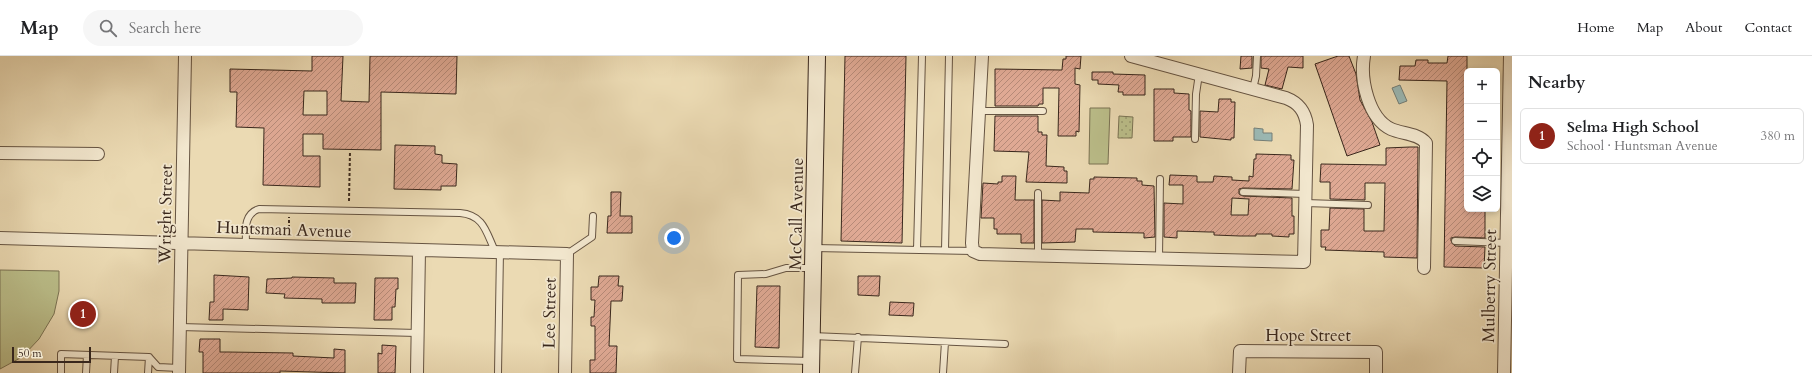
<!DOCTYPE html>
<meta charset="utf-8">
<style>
:root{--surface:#fff;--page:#f6f6f6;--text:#202124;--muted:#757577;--line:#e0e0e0;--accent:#8f2418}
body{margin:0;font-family:Cardo,serif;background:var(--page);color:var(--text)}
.controls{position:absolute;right:12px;top:12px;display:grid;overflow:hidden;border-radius:6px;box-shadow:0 2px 6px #0003}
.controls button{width:36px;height:36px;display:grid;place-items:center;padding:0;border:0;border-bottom:1px solid var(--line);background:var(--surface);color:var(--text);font:20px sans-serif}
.scale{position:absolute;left:12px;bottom:10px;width:79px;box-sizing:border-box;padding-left:4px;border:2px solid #39271c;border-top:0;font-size:11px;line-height:14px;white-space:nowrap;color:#39271c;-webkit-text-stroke:3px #f2e7ce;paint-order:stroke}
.you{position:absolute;left:674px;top:182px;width:14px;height:14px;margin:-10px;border:3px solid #fff;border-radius:50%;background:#1a73e8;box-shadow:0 0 0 6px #1a73e833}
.badge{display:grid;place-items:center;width:26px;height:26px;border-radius:50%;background:var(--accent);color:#fff;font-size:13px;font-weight:700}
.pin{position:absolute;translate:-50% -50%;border:2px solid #fff;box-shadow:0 1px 4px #0006}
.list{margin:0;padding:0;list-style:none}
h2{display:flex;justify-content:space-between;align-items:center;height:52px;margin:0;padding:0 16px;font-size:17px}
h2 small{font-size:13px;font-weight:400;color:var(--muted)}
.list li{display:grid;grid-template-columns:26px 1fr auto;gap:12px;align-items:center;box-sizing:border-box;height:56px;margin:0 8px 8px;padding:0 8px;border:1px solid var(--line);border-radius:6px}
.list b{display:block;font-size:15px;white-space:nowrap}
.list p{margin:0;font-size:13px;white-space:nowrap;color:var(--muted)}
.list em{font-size:13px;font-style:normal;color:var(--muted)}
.icon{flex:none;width:22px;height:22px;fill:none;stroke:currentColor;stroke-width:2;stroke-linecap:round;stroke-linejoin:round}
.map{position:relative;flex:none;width:1512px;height:317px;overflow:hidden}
header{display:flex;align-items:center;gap:24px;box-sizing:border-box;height:56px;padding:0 20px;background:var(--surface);border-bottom:1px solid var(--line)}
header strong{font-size:19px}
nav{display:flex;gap:22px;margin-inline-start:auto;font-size:14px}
.search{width:280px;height:36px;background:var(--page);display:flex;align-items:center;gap:10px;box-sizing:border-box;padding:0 14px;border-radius:22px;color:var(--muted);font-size:15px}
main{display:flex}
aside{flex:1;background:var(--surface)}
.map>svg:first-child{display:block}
.park{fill:url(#park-dots);stroke:#7a7253}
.pitch{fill:#bbbe8a;stroke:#7a7253}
.water{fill:#9bb9b5;stroke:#747f78}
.building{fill:url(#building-hatch);stroke:#39271c;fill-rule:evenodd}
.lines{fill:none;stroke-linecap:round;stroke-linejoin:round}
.lane-casing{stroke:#665442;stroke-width:8}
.street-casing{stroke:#665442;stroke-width:14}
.secondary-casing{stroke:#39271c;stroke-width:18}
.path{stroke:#39271c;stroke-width:2;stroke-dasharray:3 2;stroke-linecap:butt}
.lane{stroke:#f2e7ce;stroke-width:6}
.street{stroke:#f2e7ce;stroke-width:12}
.secondary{stroke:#f2e7ce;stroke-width:16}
.labels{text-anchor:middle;stroke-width:3.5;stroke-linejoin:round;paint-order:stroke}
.street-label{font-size:17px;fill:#39271c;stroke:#f2e7ce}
</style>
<header>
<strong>Map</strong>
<div class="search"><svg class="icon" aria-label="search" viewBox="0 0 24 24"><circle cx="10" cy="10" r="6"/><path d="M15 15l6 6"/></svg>Search here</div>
<nav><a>Home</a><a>Map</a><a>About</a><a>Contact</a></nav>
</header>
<main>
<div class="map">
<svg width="1512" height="317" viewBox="0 0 1512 317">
<defs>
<pattern id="park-dots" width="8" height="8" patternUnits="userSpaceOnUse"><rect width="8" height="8" fill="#bbbe8a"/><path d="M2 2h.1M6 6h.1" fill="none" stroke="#999a70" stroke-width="1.8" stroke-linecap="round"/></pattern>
<pattern id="building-hatch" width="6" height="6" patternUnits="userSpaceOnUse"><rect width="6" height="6" fill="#dfa994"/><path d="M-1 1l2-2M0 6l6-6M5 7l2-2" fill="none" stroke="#b68a78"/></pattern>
</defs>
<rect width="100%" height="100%" fill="#ebdab3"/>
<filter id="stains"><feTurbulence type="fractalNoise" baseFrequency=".005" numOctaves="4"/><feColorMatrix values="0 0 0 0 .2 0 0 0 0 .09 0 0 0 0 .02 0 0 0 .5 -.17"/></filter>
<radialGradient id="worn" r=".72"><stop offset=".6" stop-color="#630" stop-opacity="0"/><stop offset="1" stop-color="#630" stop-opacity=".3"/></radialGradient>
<!-- park -->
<path class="park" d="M1119,60L1133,61L1132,82H1118Z"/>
<!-- pitch -->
<path class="pitch" d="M1090,52H1110L1108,108H1089Z
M0,214L59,215V235L54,258L39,283L22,301L0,313Z"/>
<!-- water -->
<path class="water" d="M1400,29L1407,45L1399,48L1392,32Z
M1254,72L1263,73V77H1272V85L1254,84Z"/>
<!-- building -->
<path class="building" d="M312,0H343L341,45L369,46L370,0H457L456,38L381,36V94L323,93V78H303V100H320V131L263,129L264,72L236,71L237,36H230V13L312,15ZM304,35H327V59H303Z
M845,0H906L902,187L841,185Z
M1066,0H1081L1080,13L1075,12V28L1080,29L1079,76L1076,75V80H1058L1059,32H1043V48H1039L1038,50H995V13L1062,14L1063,3H1066Z
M1241,0H1252V12L1240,13Z
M1261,0H1303V12L1288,11L1282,33L1265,29L1269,13L1261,12Z
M1338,0H1349L1356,18L1360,44L1372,66L1380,89L1347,100L1315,8Z
M1448,0H1467V153H1485V182L1455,181L1451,182V185L1455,190L1485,191L1484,212L1444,211L1447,25L1399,24L1400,10H1415L1416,4H1428V7H1447Z
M1092,16H1113V18L1145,19V39H1123V36H1118L1119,29L1098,28V24H1092Z
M1154,33H1174V37L1189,38V54L1191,55V81H1173V85H1154Z
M1219,43H1231V46H1235L1234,82H1231V84L1200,81V55L1218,56Z
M995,60H1038V76H1042V79H1047L1046,110L1064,111V115H1067V127L1026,126L1029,96L994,95Z
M395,89L435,90V98L442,99V107L457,108L456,130H441V134L394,133Z
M1410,91H1418L1417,202L1384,201V196L1325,194L1326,191H1321V174H1329L1330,152L1364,153V175H1384L1385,127H1365V144L1330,143V126H1320L1321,108L1386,109V92Z
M1256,98L1291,99V104H1294L1292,133L1243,132L1239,133V138L1243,140L1292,142V160H1294V178H1289V181L1272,180V178H1256V180H1240L1214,179V176H1209L1177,175V182L1164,181V147L1183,148V129H1169L1170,119L1197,120V126H1213L1214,120L1232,121V124L1249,125V120L1253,121L1254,103H1256ZM1232,142L1249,143L1248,159H1231Z
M1002,120H1016L1015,144H1034V187H1021V178H997V173H994V162H981L983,127L998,128V126H1002Z
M1094,121L1137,122V125H1142V129L1154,130L1155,181L1144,182V177L1093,176V173H1076L1075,186L1042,187V144L1060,145V136L1089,137L1090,123H1094Z
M611,136H621L620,160H632V177H607L608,160H611Z
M214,219L249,221L248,254L223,253V264H209L210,246H214Z
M599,220H619L618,230H623L622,245H611L609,290H617L616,317H590V304H595V270H591V261H594L595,244H591V231H598Z
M858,220H880L879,240L858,239Z
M292,221L334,222V227H356L355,247H322V243L284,242L285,238L266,237L267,223L292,222Z
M375,222H398V233H396L395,251H392V264H374Z
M757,230H780L779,292L755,291Z
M890,246L914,247L913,260L889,259Z
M200,283H220V296H228L293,297V300L334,302V293L345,294V317L280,315V317H203V296H199Z
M382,289L396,290L395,317H378V297L382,298Z"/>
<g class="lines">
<defs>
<path id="lane" d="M1253,33L1256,20L1257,0
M979,55H1043
M1195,83L1196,38L1199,18
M1243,136L1305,138
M1305,147L1368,149
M1455,185L1507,187
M246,188C246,175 243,158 259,153L460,157C484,159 486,176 495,195
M814,192L973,195
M917,194L922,0
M945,194L949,0
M567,198L592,181L593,160
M1038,199V137
M1159,202L1160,123
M180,271L417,277
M812,280L1005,288
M811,305L737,303L738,219L766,218L786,212H812
M61,317V298L149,301L158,311L179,312
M86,317L87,299
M114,317L115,300
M148,317L149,301
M498,317L500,195
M855,317L858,281
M943,317L945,286"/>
<path id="street" d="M982,0L972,187L973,195L980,198L1304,206L1307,69C1305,55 1299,47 1286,42L1131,0
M1364,0C1360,23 1368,62 1391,73C1402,78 1418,77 1426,87L1424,212
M0,97L98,98
M0,182L567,198L565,317
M179,317L185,0
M417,317L419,194
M1239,317L1240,295L1376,296V317
M1504,317L1510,0"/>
<path id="secondary" d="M811,317L817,0"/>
</defs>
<!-- lane casing -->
<use href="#lane" class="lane-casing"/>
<!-- street casing -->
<use href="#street" class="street-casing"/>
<!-- secondary casing -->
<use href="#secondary" class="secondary-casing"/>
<!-- path -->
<path class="path" d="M349,145L350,95
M289,172V161"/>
<!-- lane -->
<use href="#lane" class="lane"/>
<!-- street -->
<use href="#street" class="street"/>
<!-- secondary -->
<use href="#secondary" class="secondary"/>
</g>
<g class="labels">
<!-- street labels -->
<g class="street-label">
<text transform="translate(165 158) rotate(-89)" y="6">Wright Street</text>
<text transform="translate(796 158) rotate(-89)" y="6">McCall Avenue</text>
<text transform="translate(284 173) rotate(2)" y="6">Huntsman Avenue</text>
<text transform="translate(1489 230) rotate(-89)" y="6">Mulberry Street</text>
<text transform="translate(549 257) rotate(-89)" y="6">Lee Street</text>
<text x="1308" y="285">Hope Street</text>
</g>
</g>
<rect width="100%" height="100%" filter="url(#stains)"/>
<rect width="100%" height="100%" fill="url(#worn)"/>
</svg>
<div class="controls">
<button>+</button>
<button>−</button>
<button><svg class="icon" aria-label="locate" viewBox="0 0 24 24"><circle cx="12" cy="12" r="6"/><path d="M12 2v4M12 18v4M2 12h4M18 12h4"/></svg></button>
<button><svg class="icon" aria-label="layers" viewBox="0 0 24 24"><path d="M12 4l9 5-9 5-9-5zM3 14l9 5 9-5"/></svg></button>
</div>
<div class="scale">50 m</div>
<div class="you"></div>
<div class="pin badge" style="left:83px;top:258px">1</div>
</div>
<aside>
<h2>Nearby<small></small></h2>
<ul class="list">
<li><span class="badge">1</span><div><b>Selma High School</b><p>School · Huntsman Avenue</p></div><em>380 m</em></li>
</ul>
</aside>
</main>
